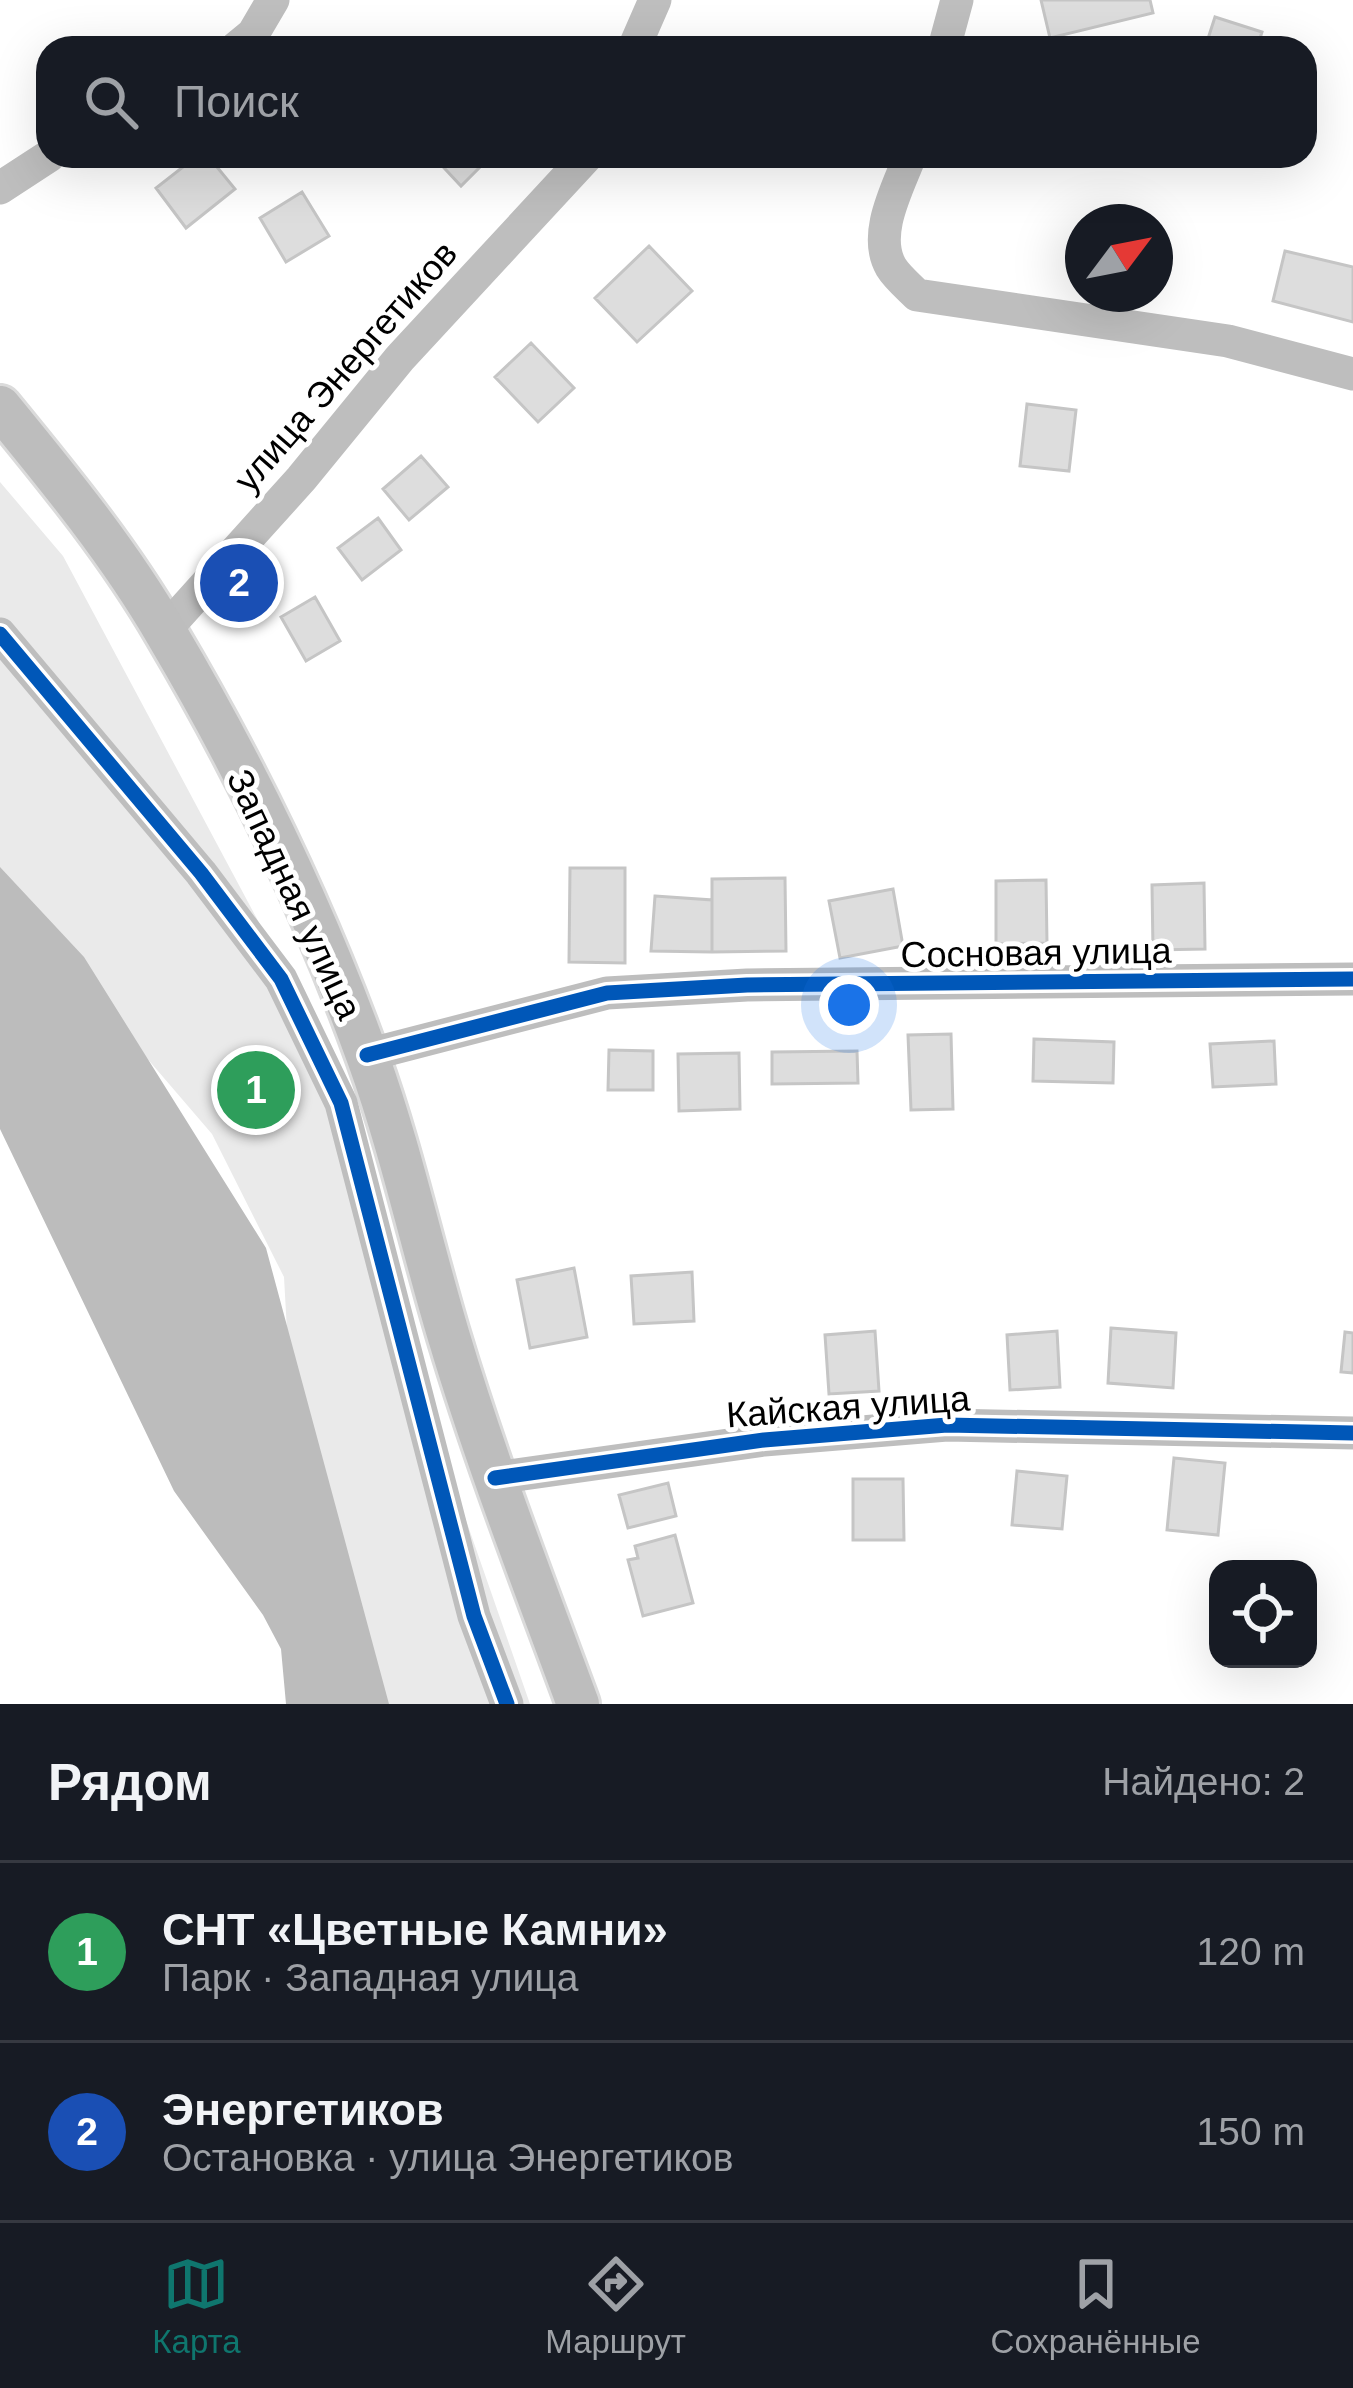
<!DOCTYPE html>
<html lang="ru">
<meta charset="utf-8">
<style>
:root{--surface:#171b24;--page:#242831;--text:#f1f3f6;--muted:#9ea1a6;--line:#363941;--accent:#0f766e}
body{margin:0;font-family:Arial,sans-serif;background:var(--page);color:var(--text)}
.controls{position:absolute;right:36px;bottom:36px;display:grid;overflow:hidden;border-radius:24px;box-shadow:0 12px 48px #0002}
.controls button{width:108px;height:108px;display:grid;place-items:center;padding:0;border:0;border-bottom:3px solid var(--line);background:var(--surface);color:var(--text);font:60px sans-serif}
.compass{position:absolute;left:1065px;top:204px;width:108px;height:108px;border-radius:50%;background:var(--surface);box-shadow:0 12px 48px #0002;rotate:58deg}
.you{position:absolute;left:849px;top:1005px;width:42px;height:42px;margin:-30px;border:9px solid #fff;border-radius:50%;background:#1a73e8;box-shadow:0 0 0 18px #1a73e833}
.badge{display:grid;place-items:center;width:78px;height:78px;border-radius:50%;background:var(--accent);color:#fff;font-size:39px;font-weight:700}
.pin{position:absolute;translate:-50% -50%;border:6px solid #fff;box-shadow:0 3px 12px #0006}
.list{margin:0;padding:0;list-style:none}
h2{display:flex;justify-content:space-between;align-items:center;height:156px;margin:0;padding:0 48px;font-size:51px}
h2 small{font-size:39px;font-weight:400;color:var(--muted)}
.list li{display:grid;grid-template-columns:78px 1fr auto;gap:36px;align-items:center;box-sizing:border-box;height:180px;padding:0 48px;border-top:3px solid var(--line)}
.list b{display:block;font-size:45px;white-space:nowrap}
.list p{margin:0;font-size:39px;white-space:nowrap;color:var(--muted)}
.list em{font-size:39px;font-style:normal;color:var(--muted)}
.icon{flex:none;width:66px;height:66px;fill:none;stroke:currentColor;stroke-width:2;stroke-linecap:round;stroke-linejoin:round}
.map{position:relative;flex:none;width:1353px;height:1704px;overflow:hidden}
.search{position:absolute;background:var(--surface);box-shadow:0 12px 48px #0002;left:36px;right:36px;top:36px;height:132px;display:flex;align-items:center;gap:30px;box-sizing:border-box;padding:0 42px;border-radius:36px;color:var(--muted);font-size:45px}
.sheet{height:516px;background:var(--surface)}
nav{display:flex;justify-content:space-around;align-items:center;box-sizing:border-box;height:168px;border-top:3px solid var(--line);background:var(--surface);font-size:33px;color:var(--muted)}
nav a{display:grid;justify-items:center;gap:6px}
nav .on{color:var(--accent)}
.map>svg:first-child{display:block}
.green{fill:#eaeaea}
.water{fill:#bcbcbc}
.building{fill:#ddd;stroke:#c5c5c5;stroke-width:3}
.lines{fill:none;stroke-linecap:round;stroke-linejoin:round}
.major-casing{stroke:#dbdbdb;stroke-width:48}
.minor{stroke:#bebebe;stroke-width:33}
.major{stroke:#bdbdbd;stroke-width:42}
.cycleway-casing{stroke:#fff;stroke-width:22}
.cycleway{stroke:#0057b8;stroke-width:15}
.labels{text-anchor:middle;stroke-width:10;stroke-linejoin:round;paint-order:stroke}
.street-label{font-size:36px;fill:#000;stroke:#fff}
</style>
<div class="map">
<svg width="1353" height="1704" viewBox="0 0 1353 1704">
<rect width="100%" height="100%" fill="#fff"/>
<!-- green -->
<path class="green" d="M0,482L63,556L325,1046L436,1434L530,1704H344L289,1367L284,1277L212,1134L0,887Z"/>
<!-- water -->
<path class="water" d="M0,867L84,957L266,1248L389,1704H286L281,1649L263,1615L174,1491L0,1129Z"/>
<!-- building -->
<path class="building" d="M1041,0H1150L1153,13L1050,38Z
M1215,17L1262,32L1257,48H1205Z
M197,156H208L235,189L186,228L156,188Z
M433,156H491L461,186Z
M302,192L329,236L286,262L260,218Z
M649,246L692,291L637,342L595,298Z
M1285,251L1353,267V322L1273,301Z
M531,343L574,388L538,422L495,377Z
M1027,404L1076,410L1069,471L1020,466Z
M421,456L448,487L409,520L383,489Z
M378,518L401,550L362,580L338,548Z
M315,597L340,641L306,661L281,617Z
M570,868H625V963L569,962Z
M785,878L786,951L712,952V879Z
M1046,880L1047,943L996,944V881Z
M1204,883L1205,949L1153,950L1152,885Z
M893,889L903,946L840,958L829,901Z
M655,896L712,900V952L651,951Z
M951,1034L953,1109L911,1110L908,1035Z
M1034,1039L1114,1042L1113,1083L1033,1081Z
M1274,1041L1276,1084L1213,1087L1210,1044Z
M609,1050L653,1051V1090H608Z
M857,1051L858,1083L772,1084V1052Z
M739,1053L740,1109L679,1111L678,1054Z
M574,1268L587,1337L530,1348L517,1280Z
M692,1272L694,1321L634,1324L631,1276Z
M1111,1328L1176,1333L1173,1388L1108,1383Z
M875,1331L879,1391L829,1394L825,1335Z
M1057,1331L1060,1387L1010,1390L1007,1335Z
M1345,1332L1353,1333V1373L1341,1372Z
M1174,1458L1225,1463L1218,1535L1167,1530Z
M1017,1471L1067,1476L1062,1529L1012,1525Z
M853,1479H903L904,1540H853Z
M668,1483L676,1516L628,1528L619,1495Z
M675,1535L693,1603L643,1616L628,1560L638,1558L635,1546Z"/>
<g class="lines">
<defs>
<path id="major" d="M0,407C59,479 119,552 166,633C246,768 315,911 368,1058C401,1149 421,1244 449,1337C486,1461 533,1582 578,1704"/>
</defs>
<!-- major casing -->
<use href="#major" class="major-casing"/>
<!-- minor -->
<path class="minor" d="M236,48L253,34L273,0
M634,48L655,0
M944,48L957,0
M910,156C898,188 872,234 891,267C897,277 909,287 917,295L1228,341L1353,374
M0,188L49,156
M165,630L301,479L400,358L587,156
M0,634L201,873L281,979L341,1103L474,1616L507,1704
M367,1055L607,993L747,985L1353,979
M495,1478L764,1440L947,1425L1353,1433"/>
<!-- major -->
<use href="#major" class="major"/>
<defs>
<path id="cycleway" d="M0,634L201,873L281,979L341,1103L474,1616L507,1704
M367,1055L607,993L747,985L1353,979
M495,1478L764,1440L947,1425L1353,1433"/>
</defs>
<!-- cycleway casing -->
<use href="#cycleway" class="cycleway-casing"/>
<!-- cycleway -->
<use href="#cycleway" class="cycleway"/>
</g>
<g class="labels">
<!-- street labels -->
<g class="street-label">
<text transform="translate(345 366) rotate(-49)" y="13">улица Энергетиков</text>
<text transform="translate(295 894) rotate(65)" y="13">Западная улица</text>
<text transform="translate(1036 952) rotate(-1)" y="13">Сосновая улица</text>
<text transform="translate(848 1406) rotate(-4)" y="13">Кайская улица</text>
</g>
</g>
</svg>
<div class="controls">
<button><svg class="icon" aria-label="locate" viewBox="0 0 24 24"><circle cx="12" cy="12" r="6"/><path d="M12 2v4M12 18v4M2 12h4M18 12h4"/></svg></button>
</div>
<svg class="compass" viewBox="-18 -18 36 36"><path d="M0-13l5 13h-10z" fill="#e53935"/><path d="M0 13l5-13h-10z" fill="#9ea1a6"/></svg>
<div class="you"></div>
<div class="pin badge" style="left:256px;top:1090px;background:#2e9e5b">1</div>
<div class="pin badge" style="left:239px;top:583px;background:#1a4fb4">2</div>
<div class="search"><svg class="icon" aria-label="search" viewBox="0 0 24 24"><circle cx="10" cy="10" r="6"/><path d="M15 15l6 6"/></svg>Поиск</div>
</div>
<section class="sheet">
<h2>Рядом<small>Найдено: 2</small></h2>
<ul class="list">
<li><span class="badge" style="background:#2e9e5b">1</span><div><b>СНТ «Цветные Камни»</b><p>Парк · Западная улица</p></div><em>120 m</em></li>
<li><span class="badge" style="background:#1a4fb4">2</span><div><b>Энергетиков</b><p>Остановка · улица Энергетиков</p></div><em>150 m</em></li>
</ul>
</section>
<nav>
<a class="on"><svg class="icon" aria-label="map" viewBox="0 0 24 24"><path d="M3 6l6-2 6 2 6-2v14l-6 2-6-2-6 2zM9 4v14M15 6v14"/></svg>Карта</a>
<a><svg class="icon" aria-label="directions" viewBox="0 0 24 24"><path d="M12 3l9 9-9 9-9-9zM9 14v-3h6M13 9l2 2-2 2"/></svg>Маршрут</a>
<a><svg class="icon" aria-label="saved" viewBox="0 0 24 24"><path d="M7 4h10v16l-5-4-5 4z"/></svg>Сохранённые</a>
</nav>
